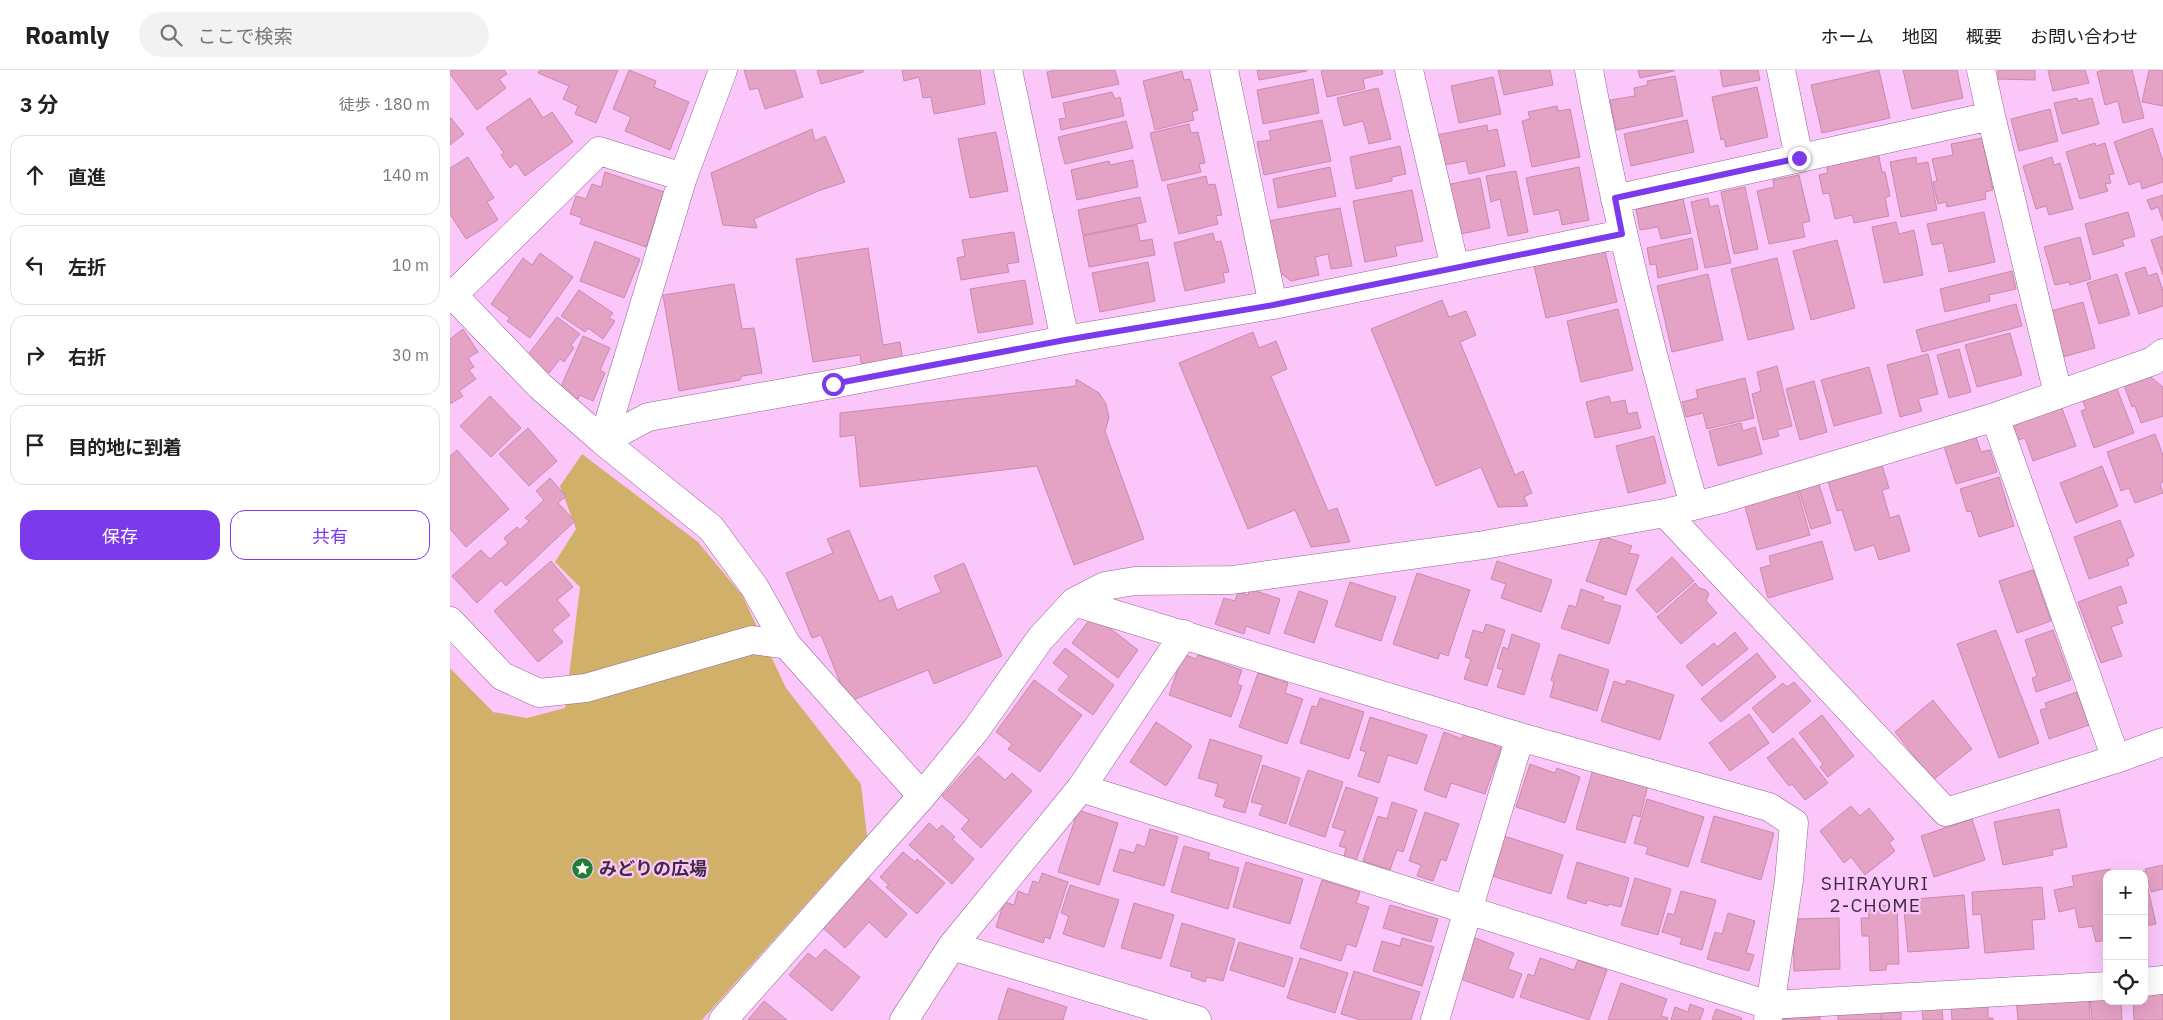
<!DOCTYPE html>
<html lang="ja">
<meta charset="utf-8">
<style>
:root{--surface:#fff;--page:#f2f2f2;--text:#222;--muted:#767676;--line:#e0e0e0;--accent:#7c3aed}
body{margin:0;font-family:"IBM Plex Sans","Noto Sans JP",sans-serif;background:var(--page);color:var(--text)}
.controls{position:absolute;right:15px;bottom:15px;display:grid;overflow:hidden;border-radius:10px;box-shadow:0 5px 20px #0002}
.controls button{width:45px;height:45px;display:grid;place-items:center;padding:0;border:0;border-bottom:1px solid var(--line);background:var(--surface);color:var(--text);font:25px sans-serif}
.stop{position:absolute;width:15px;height:15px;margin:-11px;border:4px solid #7c3aed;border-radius:50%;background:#fff}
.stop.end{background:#7c3aed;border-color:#fff;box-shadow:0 1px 5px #0008}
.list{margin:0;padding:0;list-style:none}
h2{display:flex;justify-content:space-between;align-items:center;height:65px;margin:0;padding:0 20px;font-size:21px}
h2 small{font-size:16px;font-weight:400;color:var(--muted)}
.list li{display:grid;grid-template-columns:32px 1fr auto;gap:15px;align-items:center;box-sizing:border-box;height:80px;margin:0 10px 10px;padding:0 10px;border:1px solid var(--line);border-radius:15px}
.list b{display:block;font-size:19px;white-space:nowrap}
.list em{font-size:16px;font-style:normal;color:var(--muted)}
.actions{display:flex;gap:10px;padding:15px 20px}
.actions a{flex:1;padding:11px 0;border:1px solid var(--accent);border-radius:15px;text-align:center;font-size:18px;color:var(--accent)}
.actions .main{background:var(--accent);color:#fff}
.icon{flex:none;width:28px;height:28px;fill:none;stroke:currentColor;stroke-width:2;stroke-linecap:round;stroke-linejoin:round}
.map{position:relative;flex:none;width:1713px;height:950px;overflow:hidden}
header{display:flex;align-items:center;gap:30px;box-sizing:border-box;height:70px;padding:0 25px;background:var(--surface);border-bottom:1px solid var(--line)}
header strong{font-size:24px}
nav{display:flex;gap:28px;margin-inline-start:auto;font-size:18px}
.search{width:350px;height:45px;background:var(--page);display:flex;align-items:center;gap:12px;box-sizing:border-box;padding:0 18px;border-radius:28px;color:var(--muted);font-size:19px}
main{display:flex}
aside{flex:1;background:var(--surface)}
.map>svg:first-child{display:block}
.green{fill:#d1b169}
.building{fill:#e4a2c5;stroke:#ca8aac}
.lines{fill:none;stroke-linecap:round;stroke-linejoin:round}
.minor-casing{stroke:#936593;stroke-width:29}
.tertiary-casing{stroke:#936593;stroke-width:29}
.minor{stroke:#fff;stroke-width:28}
.tertiary{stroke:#fff;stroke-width:28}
.route{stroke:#7c3aed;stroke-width:6}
.labels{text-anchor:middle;stroke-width:4.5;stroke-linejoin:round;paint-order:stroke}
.poi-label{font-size:18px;font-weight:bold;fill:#402c40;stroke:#fbc7fb;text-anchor:start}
.neighbourhood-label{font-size:19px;letter-spacing:1px;fill:#402c40;stroke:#fbc7fb}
</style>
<header>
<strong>Roamly</strong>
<div class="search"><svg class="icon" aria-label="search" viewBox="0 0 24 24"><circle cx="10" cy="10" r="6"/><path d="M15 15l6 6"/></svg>ここで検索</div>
<nav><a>ホーム</a><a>地図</a><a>概要</a><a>お問い合わせ</a></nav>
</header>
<main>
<aside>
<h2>3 分<small>徒歩 · 180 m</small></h2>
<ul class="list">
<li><svg class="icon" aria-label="ahead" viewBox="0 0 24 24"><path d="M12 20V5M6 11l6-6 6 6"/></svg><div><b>直進</b></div><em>140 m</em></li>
<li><svg class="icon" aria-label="left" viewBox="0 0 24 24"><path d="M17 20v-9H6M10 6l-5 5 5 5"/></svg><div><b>左折</b></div><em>10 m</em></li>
<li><svg class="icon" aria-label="right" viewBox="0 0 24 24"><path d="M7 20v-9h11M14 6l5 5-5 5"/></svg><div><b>右折</b></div><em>30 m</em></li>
<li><svg class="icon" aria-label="arrive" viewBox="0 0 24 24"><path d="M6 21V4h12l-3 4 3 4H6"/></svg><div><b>目的地に到着</b></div></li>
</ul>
<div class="actions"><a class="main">保存</a><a>共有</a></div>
</aside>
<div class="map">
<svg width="1713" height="950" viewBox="0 0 1713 950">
<rect width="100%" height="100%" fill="#fbc7fb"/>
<!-- green -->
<path class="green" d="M132,384L248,472L292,525L336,618L411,714L417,766L252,950H0V598L43,642L77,648L115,638L130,517L105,492L126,459L110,416Z"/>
<!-- building -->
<path class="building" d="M0,0H54L57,4L49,9L56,18L27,40L0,4Z
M90,0H168L146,53L125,44L128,36L113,29L119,16L88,3Z
M179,0L206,11L204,17L239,32L220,80L175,61L181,47L163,39Z
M294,0H345L353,27L315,39L308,18L300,20Z
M367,0H413V2L371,14Z
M452,0H530L535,34L484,44L481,27L473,28L469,7L454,11Z
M605,0H665L669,14L602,28L597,2Z
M807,0H857V1L809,10Z
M877,0H932L933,4L913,9L915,19L877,27L871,1Z
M1048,0H1100L1103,15L1054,25Z
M1188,0H1224V1L1190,8Z
M1270,0H1308L1310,10L1273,17Z
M1429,0L1440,48L1372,63L1361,15Z
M1453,0H1507L1513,28L1462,39Z
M1548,0H1585V10L1548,9Z
M1598,0H1635L1639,13L1603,21Z
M1654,0H1682L1694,48L1673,53L1668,31L1655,35L1647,2Z
M1699,0H1713V36L1692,32Z
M732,1L734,10L740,9L748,40L742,42L744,50L705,60L693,11Z
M1225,6L1233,46L1166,60L1160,30L1185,26L1184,18L1198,15L1197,11Z
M1043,7L1051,44L1009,53L1001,16Z
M863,9L869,43L813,54L807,20Z
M1307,17L1318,67L1276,77L1274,69L1271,70L1262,27Z
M928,18L941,69L919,74L913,51L894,56L887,28Z
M662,22L665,29L670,27L674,46L611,60L609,49L616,48L613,33Z
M80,28L93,48L102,42L123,72L75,106L66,93L60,98L51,85L54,83L36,58Z
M1627,28L1628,31L1642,28L1649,54L1612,64L1604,33Z
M1107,36L1108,41L1120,39L1130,87L1082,97L1072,51L1080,49L1078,42Z
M1600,39L1608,71L1569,81L1561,49Z
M0,47L14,64L0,75Z
M872,50L881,91L814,105L807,72L821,70L819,61Z
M1237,50L1244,82L1181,96L1174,64Z
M676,51L683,78L615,94L608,67Z
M739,54L741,63L748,62L755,93L749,94L751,102L712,111L700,63Z
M1037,55L1038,61L1047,59L1055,96L1019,104L1016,91L994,95L987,65Z
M1702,58L1713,91V112L1692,119L1690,111L1679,115L1664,72Z
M362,59L365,71L375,66L395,112L368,121L304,149L307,158L273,155L261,103Z
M546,62L558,121L520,128L508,69Z
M1532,68L1543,120L1535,122L1536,129L1497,137L1496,132L1488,134L1483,112L1487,111L1482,89L1503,85L1501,74Z
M1645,73L1646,76L1655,73L1664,104L1659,105L1661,113L1655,114L1658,121L1630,129L1616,82Z
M950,76L956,104L942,107V111L906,119L900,87Z
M1428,82L1432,102H1435L1440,126L1435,128L1439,146L1404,153L1402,145L1385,149L1379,123L1373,124L1369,105L1378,103L1376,93Z
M18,87L44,128L37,132L48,150L16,169L0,144V98Z
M1466,87L1467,94L1478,92L1487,140L1451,147L1440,92Z
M1602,87L1604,95L1610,93L1623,139L1599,145L1596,136L1586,139L1573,96Z
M683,90L688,117L627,130L621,100L659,91L660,95Z
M880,97L886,126L828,138L823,109Z
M1129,97L1139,150L1112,155L1109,140L1084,145L1076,108Z
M1066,101L1078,162L1058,166L1050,129L1041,132L1036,106Z
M155,102L214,122L196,177L130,154L132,148L120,144L126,126L136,129L142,114L151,117Z
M1349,105L1360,151L1352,153L1355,167L1319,174L1307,121L1324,117L1323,110Z
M756,106L758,115L765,114L772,145L766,146L768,154L729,164L717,115Z
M1030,108L1040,158L1006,165L996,115Z
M1295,117L1308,179L1284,184L1271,122Z
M962,120L973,171L945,176L947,186L915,192L903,131Z
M1713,125V151L1708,137L1701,140L1697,130Z
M690,127L696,152L633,165L628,140Z
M1258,128L1260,137L1268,135L1281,193L1255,198L1241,132Z
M1233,129L1241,163L1211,169L1208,157L1190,160L1186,139Z
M890,138L902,196L881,199L878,184L865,187L869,205L841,211L827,200L818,151Z
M1534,142L1545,192L1499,202L1493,173L1482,175L1477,154Z
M1678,142L1685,166L1672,170L1674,176L1643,185L1635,154Z
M1446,152L1449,164L1464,160L1473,205L1434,213L1422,157Z
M687,155L690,171L702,169L705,185L639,197L633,166Z
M564,162L569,192L557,194L559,202L511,210L507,188L515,186L512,170Z
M763,163L765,172L771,171L779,202L773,203L775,212L735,221L724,173Z
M1713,166V205L1701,170Z
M1630,167L1641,209L1620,215L1619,212L1605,215L1594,177Z
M1242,168L1248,199L1208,208L1206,194L1200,195L1197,178Z
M1387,170L1405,238L1361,250L1343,181Z
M145,171L190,189L174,228L130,211Z
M418,178L433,275L450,272L453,291L412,298L410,285L363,292L346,189Z
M1155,181L1167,232L1096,248L1084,196Z
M90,183L123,207L80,268L57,251L60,248L41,234L73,188L82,195Z
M1327,188L1344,259L1298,270L1281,199Z
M698,192L705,231L650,242L642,203Z
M1695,197L1698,206L1707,203L1713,221V236L1689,244L1675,203Z
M1562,201L1566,219L1539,225L1540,231L1495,242L1490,219Z
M1258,204L1273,270L1222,282L1207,216Z
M1667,204L1680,245L1649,254L1637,213Z
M575,210L583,254L528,263L520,219Z
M284,214L292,259L304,258L312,303L292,306L290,310L229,321L213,225Z
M129,220L163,243L159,248L165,251L153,269L138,258L135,262L111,246Z
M992,230L999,247L1016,241L1026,265L1010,272L1065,405L1073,401L1082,423L1074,427L1078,436L1048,437L1031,397L986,416L921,259Z
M1633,232L1645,278L1613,287L1601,241Z
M1566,234L1572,256L1472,282L1466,260Z
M1168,239L1183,300L1131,312L1117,251Z
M107,247L130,264L121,275L124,278L114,292L110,289L99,303L77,286Z
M13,259L28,282L18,288L24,297L19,300L26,309L9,321L13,326L0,334V269Z
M803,262L809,278L826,271L837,299L821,306L878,441L887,438L900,472L861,477L845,440L798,459L729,293Z
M1560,263L1572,305L1527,317L1515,275Z
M133,266L160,278L150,300L155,303L143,331L130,325L128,329L109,321Z
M1509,279L1521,322L1499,328L1487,285Z
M1478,284L1488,324L1468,329L1472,341L1450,347L1437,295Z
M1327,296L1342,356L1327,360L1329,366L1313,370L1302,324L1311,321L1307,302Z
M1419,297L1432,343L1384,356L1371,310Z
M1691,299L1713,317V346L1691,353L1685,336L1682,337L1671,307Z
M1295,308L1304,348L1257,359L1253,343L1236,347L1232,332L1248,328L1246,320Z
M626,309L649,323L656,334L659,348L655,361L694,469L624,495L587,396L410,417L405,365L390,367V343L626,316Z
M1364,311L1377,362L1350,370L1336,319Z
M1664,311L1684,363L1644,378L1631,341L1636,339L1630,323Z
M40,326L71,358L41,387L10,356Z
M1159,326L1161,333L1175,330L1178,344L1187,342L1191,358L1145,368L1136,332Z
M1610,333L1626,376L1583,391L1575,368L1568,370L1561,350Z
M1291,353L1293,361L1305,357L1312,384L1268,396L1259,361Z
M78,358L107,391L79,416L49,384Z
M1525,364L1531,382L1540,380L1547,402L1506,414L1493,373Z
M1705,364L1713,385V412L1710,414L1713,423L1685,433L1679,418L1671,421L1657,382Z
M1204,366L1216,413L1178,423L1166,376Z
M7,380L59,439L16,477L0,459V386Z
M1430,389L1439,418L1432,420L1440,448L1449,445L1460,481L1429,490L1424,475L1405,481L1392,440L1387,441L1376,405Z
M1652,396L1668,436L1626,453L1610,413Z
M1549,407L1564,456L1529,467L1521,441L1517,442L1510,419Z
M100,408L116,426L108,433L125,451L56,516L51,510L27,533L2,506L31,480L40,489L58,473L54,468L67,457L70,460L79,451L75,448L94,430L86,421Z
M1367,408L1381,453L1361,459L1347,414Z
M1347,419L1360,465L1307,480L1294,433Z
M1670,450L1684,486L1677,489L1679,495L1639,509L1624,467Z
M399,460L429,531L442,526L447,540L491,522L484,506L514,493L552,586L484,614L478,600L398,632L371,565L362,568L336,503L383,483L377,469Z
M1152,466L1182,476L1179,483L1189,485L1176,525L1136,511Z
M1372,471L1383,509L1318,528L1310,498L1321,495L1319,486Z
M1222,487L1244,511L1207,543L1186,520Z
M101,491L123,517L107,530L120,545L102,560L113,572L88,592L44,541Z
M1047,491L1102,510L1091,542L1051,528L1056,514L1041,509Z
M1583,500L1601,551L1567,563L1549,511Z
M967,503L1020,520L998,586L990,583L988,589L943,574Z
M900,512L946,527L931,571L885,556Z
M1245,513L1249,518L1256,520L1259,524L1256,531L1267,543L1231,574L1207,547Z
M1671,516L1677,533L1667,536L1673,553L1661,557L1672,586L1651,593L1628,532Z
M800,519L830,529L819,564L796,556L794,564L765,554L774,528L785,531L788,522L798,525Z
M1131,519L1154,527L1152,531L1171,536L1159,574L1111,558L1119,535L1126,537Z
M849,521L878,531L864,573L834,563Z
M643,545L688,580L668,608L622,573Z
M1036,554L1055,560L1037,616L1014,609L1021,589L1015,587L1023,560L1033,563Z
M1546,560L1589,673L1549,688L1507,574Z
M1603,560L1621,610L1586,622L1582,608L1587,606L1575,570Z
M1285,562L1298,579L1252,616L1236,596L1264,573L1267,577Z
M1062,564L1090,574L1074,625L1047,617L1053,600L1047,598L1053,577L1058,579Z
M615,578L664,615L643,645L608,620L619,606L603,593Z
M1307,583L1326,607L1271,652L1251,629Z
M733,584L746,589L748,585L792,600L787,614L792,616L781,647L719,625Z
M1109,584L1159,600L1147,641L1100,627L1104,612L1101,610Z
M808,603L838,613L835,623L853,629L837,674L789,657Z
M584,610L632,645L590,702L558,679L562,674L546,662Z
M1177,610L1224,625L1210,670L1151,651L1164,611L1175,615Z
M1344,612L1361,631L1323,663L1302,638L1333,613L1337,617Z
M1627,622L1639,655L1599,669L1590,640L1597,638L1595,633Z
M870,628L914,642L899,689L850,673L862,636L867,637Z
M1483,630L1522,679L1483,710L1445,662Z
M1299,644L1319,673L1280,701L1259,673Z
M1372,645L1404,686L1378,707L1370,697L1373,694L1349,663Z
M920,647L977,665L967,694L938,685L929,713L908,706L916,682L910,680Z
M706,652L742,676L716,716L680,692Z
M994,662L1012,669L1014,663L1047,671L1045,676L1051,678L1035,724L1001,713L996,728L974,720Z
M1343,668L1378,713L1355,730L1342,714L1339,716L1317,688Z
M760,669L812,686L795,743L773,737L776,729L765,726L768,714L748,708Z
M528,686L555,710L562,703L582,721L531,778L511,759L519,750L492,726Z
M1080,694L1105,703L1107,698L1130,707L1115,753L1066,737Z
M813,695L850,708L836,754L809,745L813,735L801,732Z
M1143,699L1198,715L1190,747L1183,745L1175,773L1126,759Z
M858,700L893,712L875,767L839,755Z
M896,717L928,728L906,791L894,786L896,778L889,776L895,761L882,757Z
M1197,729L1254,747L1238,797L1196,784L1198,777L1184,773Z
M942,732L967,740L953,782L947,780L940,800L913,791L928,746L937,749Z
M1401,736L1410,746L1419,738L1444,769L1439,773L1445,781L1415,805L1401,787L1394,793L1370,761Z
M1609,739L1617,777L1602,780L1603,785L1553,795L1544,752Z
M628,740L668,753L649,815L608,802Z
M975,742L1009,754L996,791L991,789L983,811L967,806L971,795L959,791Z
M1264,746L1324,763L1311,810L1251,792Z
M1522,749L1535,790L1484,807L1471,766Z
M479,753L487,760L492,755L505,767L502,769L524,789L502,814L459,775Z
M700,759L728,767L714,816L663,801L670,779L684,783L687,774L695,777Z
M1054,766L1113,785L1101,824L1042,806Z
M734,776L760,783L758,789L789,798L778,839L721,822Z
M453,782L465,792L467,789L495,813L467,844L436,817L439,815L430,807Z
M796,792L853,809L840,854L783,837Z
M1127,792L1179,808L1171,837L1159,834L1158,836L1137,830L1136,834L1117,828Z
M1713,795V819L1701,822L1695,799Z
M1660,799L1661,804H1657V870L1646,872L1642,856L1629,858L1625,838L1609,842L1604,820L1624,816L1622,806Z
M1694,801L1706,854L1694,856V804H1683Z
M592,803L618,812L600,869L595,867L593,873L546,857L554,832L564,835L568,821L578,825L583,811L589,813Z
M415,805L457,844L436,868L419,852L395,878L370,855Z
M1185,808L1221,819L1208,865L1171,855Z
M872,810L910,822L906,833L919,837L906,877L897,874L891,891L850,878Z
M620,815L669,830L654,877L613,864L619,846L611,843Z
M1592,817L1595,849L1582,850L1584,879L1535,883L1531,844L1523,845L1522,822Z
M1231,821L1266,830L1252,880L1230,874L1232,868L1212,862L1218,843L1224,845Z
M1514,825L1519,878L1458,882L1453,830Z
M684,833L724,845L711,889L671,878Z
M940,835L988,849L981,872L933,858Z
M1447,835L1449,894H1437L1436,900L1420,901L1419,866H1412L1411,848H1419L1418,836Z
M1278,843L1305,851L1296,883L1304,885L1299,901L1257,889L1265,862L1272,864Z
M1389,848L1390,899L1344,901L1343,849Z
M732,853L785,869L773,911L757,907L755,912L741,907L742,902L720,896Z
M1020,866L1064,883L1058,899L1072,904L1063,928L1005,907Z
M952,868L984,877L972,916L923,901L932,871L950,876Z
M789,872L843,888L834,917L780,900Z
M375,879L410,907L382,941L339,905L358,883L366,889Z
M850,888L898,903L885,943L837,928Z
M1090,888L1124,900L1128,890L1157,900L1139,950L1070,927L1078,904L1084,906Z
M904,901L970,922L961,950H911L891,944Z
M1171,913L1217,929L1211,946L1218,948L1217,950H1158Z
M1713,915V950H1684L1683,931H1694V916Z
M558,918L617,937L613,950H548Z
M1639,925L1640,950H1568L1566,929Z
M1657,925V931H1671L1672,950H1642L1640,926Z
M314,931L337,950H298Z
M1240,934L1254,939L1250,950H1221L1225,937L1238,942Z
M1538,936V948H1543V950H1502L1501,938Z
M1266,939L1292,948L1291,950H1262Z
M1492,939L1493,950H1473L1472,940Z
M1430,942L1431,950H1388V945Z
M1451,942V950H1432V943Z
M1370,947V950H1329V948Z"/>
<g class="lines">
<defs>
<path id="minor" d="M558,0L615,270
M774,0L823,235
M959,0L1005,198
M1139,0C1166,147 1203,291 1244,435
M1331,0L1349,88
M1541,46L1608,324
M1165,129L1541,46L1531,0
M0,222L90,316L153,371L261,458L305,518L337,575
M3,225L149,81L233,107
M153,371L198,347L383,314L615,270L823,235L1172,164
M153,371L233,107L273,0
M1215,443L1496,742L1666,689L1545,347
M624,532L1070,667L1319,737L1344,753L1339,810L1318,950
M1666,689L1713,672
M631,718L1319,935L1657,916
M502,876L747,950
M1694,912L1713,910
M273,950L472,726L525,661L590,569L624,532L655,516L685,511L782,510L1034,475L1215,443L1268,430L1545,347L1703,291L1713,283
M454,950L502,876L631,718L734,564
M985,950L1070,667"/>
<path id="tertiary" d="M0,551L52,606L89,623L136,618L302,570L337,575L472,726"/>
</defs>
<!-- minor casing -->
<use href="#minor" class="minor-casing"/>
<!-- tertiary casing -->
<use href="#tertiary" class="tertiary-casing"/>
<!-- minor -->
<use href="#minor" class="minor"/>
<!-- tertiary -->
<use href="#tertiary" class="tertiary"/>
</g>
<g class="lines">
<!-- route -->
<path class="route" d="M383,314L615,270L823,235L1172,164L1165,128L1349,88"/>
</g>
<!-- icons -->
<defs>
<symbol id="sight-disc" viewBox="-11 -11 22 22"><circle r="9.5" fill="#1e8032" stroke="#fbc7fb"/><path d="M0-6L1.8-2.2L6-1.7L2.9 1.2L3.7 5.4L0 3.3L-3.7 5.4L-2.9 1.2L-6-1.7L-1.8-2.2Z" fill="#fff"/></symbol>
</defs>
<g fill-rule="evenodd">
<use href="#sight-disc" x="120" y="786" width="25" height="25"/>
</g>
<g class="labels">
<!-- poi labels -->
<g class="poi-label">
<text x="149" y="805">みどりの広場</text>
</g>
<!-- neighbourhood labels -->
<g class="neighbourhood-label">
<text x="1425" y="820">SHIRAYURI<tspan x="1425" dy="22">2-CHOME</tspan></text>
</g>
</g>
</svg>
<div class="controls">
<button>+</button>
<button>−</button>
<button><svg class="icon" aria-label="locate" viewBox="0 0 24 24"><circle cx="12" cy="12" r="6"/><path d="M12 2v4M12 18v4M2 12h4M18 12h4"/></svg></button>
</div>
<div class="stop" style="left:383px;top:314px"></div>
<div class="stop end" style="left:1349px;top:88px"></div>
</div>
</main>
